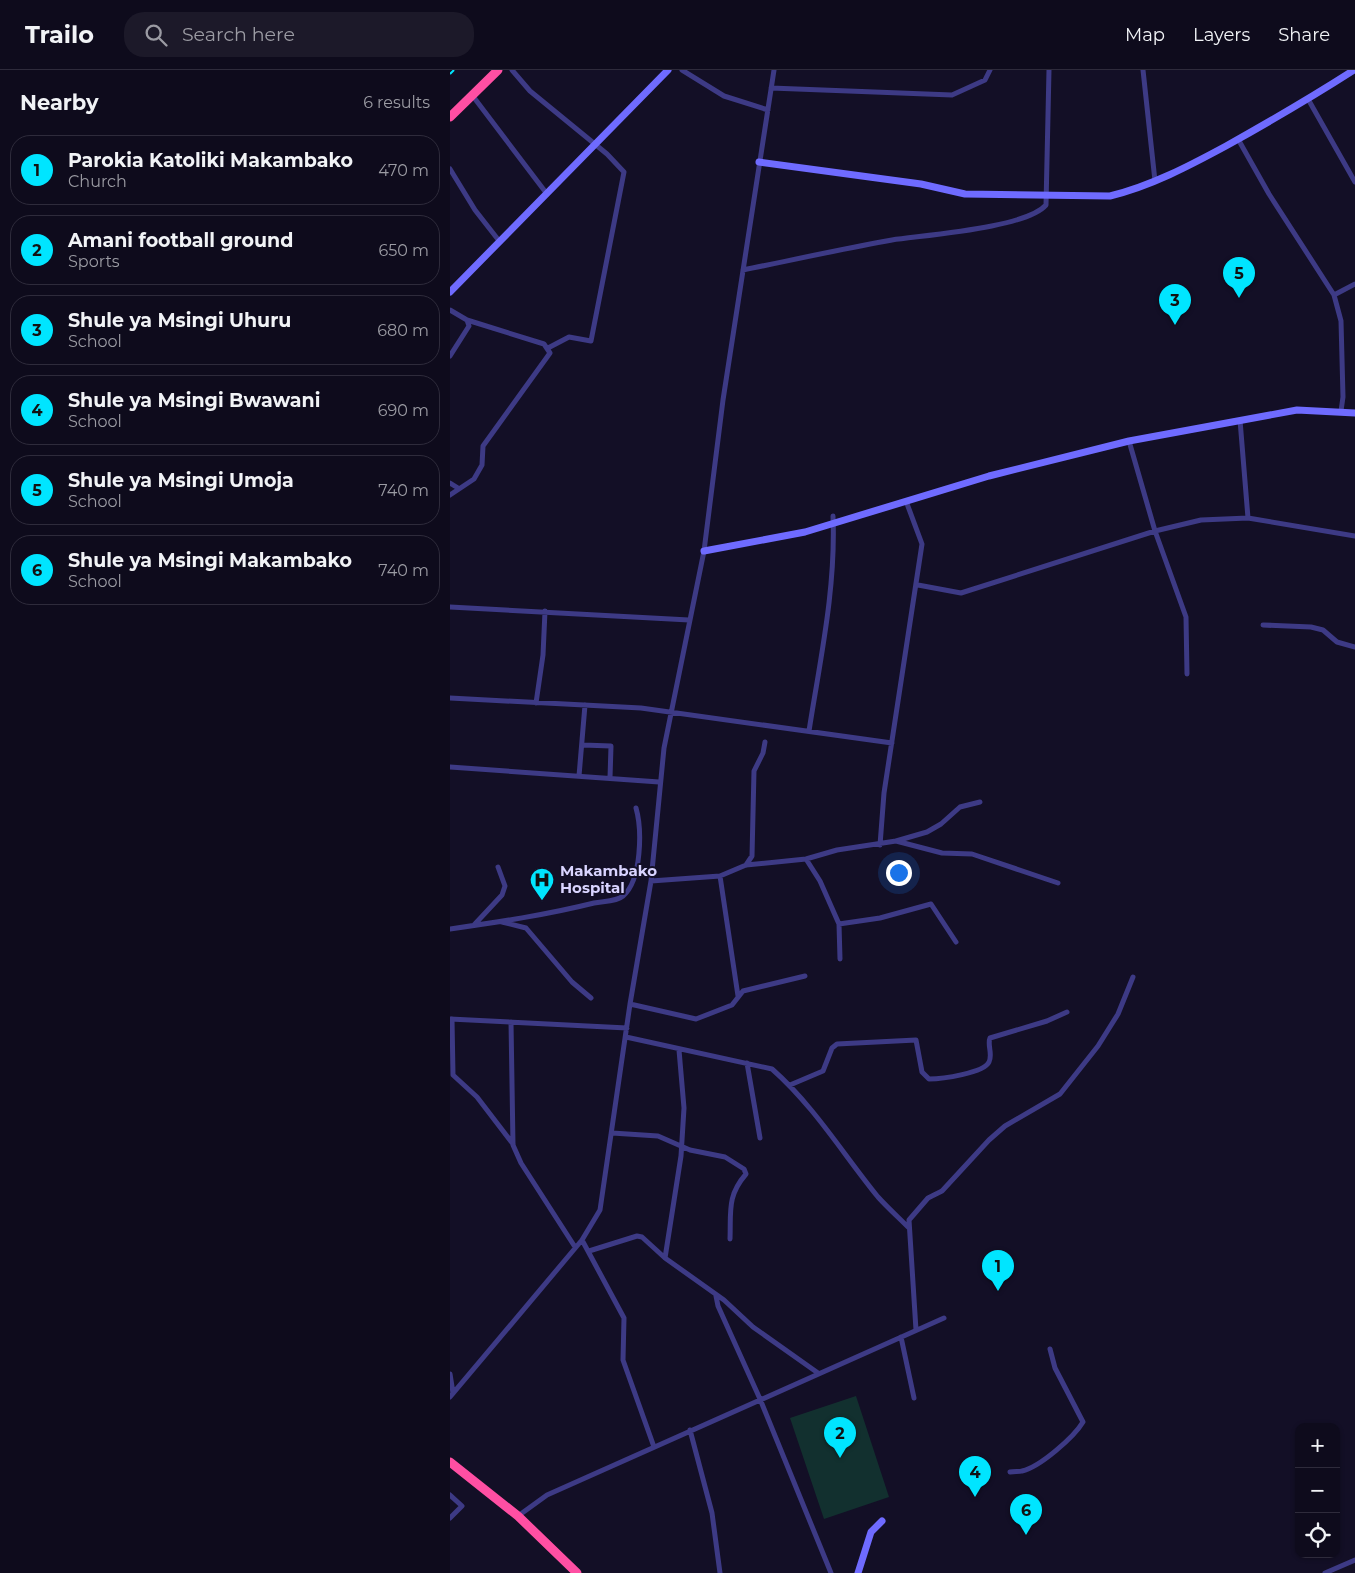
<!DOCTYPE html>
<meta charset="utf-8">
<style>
:root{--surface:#0e0b1c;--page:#1c1929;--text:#f1f3f6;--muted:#9b9ba3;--line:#2e2b3b;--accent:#00e5ff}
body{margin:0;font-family:Montserrat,sans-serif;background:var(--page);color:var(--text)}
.controls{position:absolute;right:15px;bottom:15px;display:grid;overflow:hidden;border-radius:10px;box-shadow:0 1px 4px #0004}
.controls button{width:45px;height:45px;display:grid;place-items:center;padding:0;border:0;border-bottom:1px solid var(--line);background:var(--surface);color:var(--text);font:25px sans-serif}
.you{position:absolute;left:448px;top:802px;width:18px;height:18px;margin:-12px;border:4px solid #fff;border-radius:50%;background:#1a73e8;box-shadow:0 0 0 8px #1a73e833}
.badge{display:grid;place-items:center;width:32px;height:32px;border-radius:50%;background:var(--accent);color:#111;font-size:16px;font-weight:700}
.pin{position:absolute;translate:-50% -41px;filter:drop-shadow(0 1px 2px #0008)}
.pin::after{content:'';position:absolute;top:26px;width:18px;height:15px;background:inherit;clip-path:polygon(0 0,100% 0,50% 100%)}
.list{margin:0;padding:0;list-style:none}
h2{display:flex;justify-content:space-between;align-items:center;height:65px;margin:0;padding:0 20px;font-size:21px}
h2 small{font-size:16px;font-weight:400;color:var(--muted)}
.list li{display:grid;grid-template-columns:32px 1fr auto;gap:15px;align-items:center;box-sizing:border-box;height:70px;margin:0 10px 10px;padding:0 10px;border:1px solid var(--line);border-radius:20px}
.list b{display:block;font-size:19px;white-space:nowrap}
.list p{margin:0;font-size:16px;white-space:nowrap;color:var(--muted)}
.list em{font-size:16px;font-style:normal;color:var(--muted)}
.icon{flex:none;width:28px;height:28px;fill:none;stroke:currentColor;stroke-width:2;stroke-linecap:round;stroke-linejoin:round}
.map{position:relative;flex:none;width:905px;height:1503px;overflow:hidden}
header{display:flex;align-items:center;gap:30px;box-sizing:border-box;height:70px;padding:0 25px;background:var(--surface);border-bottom:1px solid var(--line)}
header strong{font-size:24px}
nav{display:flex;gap:28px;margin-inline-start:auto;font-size:18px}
.search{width:350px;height:45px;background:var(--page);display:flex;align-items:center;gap:12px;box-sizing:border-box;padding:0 18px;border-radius:20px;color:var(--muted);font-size:19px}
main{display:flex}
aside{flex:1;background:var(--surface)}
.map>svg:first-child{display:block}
.pitch{fill:#12302f}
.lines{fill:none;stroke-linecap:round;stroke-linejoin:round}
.street{stroke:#3d3a85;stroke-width:5}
.secondary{stroke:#6f6bff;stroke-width:7}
.highway{stroke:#ff4fa3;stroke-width:9}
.rail{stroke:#00e5ff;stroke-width:2;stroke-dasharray:8 6;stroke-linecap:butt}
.labels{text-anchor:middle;stroke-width:4;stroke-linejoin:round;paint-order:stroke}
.poi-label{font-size:15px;font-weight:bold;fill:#d9d4ff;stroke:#130f26;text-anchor:start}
</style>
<header>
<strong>Trailo</strong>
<div class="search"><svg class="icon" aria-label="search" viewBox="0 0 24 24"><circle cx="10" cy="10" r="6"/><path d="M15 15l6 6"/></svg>Search here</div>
<nav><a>Map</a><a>Layers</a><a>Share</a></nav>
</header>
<main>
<aside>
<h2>Nearby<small>6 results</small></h2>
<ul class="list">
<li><span class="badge">1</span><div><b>Parokia Katoliki Makambako</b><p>Church</p></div><em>470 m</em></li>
<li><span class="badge">2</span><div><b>Amani football ground</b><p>Sports</p></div><em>650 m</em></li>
<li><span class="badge">3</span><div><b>Shule ya Msingi Uhuru</b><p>School</p></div><em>680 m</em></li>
<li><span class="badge">4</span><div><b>Shule ya Msingi Bwawani</b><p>School</p></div><em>690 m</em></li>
<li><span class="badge">5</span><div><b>Shule ya Msingi Umoja</b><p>School</p></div><em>740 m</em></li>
<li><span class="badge">6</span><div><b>Shule ya Msingi Makambako</b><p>School</p></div><em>740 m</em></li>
</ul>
</aside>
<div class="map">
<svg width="905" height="1503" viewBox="0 0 905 1503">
<rect width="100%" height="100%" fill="#130f26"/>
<!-- pitch -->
<path class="pitch" d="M406,1326L439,1427L374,1449L340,1348Z"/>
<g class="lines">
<!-- street -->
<path class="street" d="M62,0L80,21L157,84L174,102L141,271L119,267L98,278
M232,0L274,26L318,40
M693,0L705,111
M321,18L502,25L535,10L540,0
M22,25L97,124
M858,29L905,112
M788,69L819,124L884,225L891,251L893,327L891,341
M0,99L25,140L50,172
M293,200C342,190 392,179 442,170C475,165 576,158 596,135L599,0
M884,225L905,214
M0,240L17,250L94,274L100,283L33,376L32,395L24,409L0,425
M0,286L19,256L17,250
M790,350L798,448
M679,371L705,461L736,547L737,604
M0,413L8,418
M468,515L511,523L705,461L751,450L798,448L905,466
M0,537L239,550
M813,555L861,557L873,560L887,572L905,577
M0,628L191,638L442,673
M86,633L93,585L95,541
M359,661C370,590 386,519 383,446
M133,675L161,676L160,708
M0,697L209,712
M129,706L135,635
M446,771L477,762L491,754L510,737L530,732
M430,775L434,723L472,474L456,431
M356,789L370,811L389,854L390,889
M296,795L302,786L304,701L313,683L315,672
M270,806L288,926
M201,811L270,806L296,795L356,789L387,780L446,771L492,783L522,784L608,813
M52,852L76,858L122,912L141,928
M389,854L430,848L481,834L506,872
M24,855L52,825L55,816L48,797
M0,859C48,852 96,845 144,833C153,831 166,832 173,826C192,810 192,759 186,738
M180,934L246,949L282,935L293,921L355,906
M0,949L177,958
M2,949L3,1005L27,1027L63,1074
M61,952L63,1075L71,1093L125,1177
M176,967L322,999C364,1036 393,1084 428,1127C437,1137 448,1147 458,1157
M297,993L310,1068
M340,1015L373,1001L382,978L387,974L466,970L472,1002L479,1009C492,1009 534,1003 539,992C543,984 537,975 540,968L597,951L617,942
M162,1063L208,1066L240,1080L275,1087L294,1099L296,1104C277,1126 281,1141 280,1169
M132,1170L174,1248L173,1290L204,1377
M139,1181L187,1166L192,1167L215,1188L274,1230L303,1257L368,1303
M215,1188L231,1086L234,1038L229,980
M266,1226L268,1236L310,1329L381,1503
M466,1260L459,1150L478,1128L492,1121L539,1070L555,1056L610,1024L648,976L668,944L683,907
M451,1267L464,1328
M0,1304L3,1323
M0,1327L132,1170L150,1140L180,934L201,811L214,678L254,481L273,330L324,0
M240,1360L262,1443L270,1503
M560,1402C564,1401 569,1402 572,1401C590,1397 624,1367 633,1352L605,1298L600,1279
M0,1425L12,1436L0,1448
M68,1446L97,1425L494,1248
M875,1503L905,1490"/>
<!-- secondary -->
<path class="secondary" d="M309,92L471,114L515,124L660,126C701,116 739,96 776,76C819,52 862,27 904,0
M0,222L218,0
M254,481L355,462L539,406L679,371L847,340L905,343
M408,1503L421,1462L432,1451"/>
<!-- highway -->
<path class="highway" d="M0,47L48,0
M0,1392L68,1446L127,1503"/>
<!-- rail -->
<path class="rail" d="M0,4L4,0"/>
</g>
<!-- icons -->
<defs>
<symbol id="hospital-pin" viewBox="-11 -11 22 30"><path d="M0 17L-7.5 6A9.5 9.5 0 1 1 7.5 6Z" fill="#00e5ff" stroke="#130f26"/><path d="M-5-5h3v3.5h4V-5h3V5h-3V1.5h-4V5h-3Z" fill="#111"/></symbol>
</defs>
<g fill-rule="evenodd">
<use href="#hospital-pin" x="78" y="796" width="28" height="38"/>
</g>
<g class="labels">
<!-- poi labels -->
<g class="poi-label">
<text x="110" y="806">Makambako<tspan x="110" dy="17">Hospital</tspan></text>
</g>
</g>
</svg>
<div class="controls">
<button>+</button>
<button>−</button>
<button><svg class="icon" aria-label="locate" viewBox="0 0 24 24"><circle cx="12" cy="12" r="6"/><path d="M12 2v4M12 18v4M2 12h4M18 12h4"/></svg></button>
</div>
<div class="you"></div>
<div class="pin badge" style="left:548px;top:1221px">1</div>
<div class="pin badge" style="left:390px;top:1388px">2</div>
<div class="pin badge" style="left:725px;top:255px">3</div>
<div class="pin badge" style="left:525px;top:1427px">4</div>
<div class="pin badge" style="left:789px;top:228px">5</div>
<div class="pin badge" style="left:576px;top:1465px">6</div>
</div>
</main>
